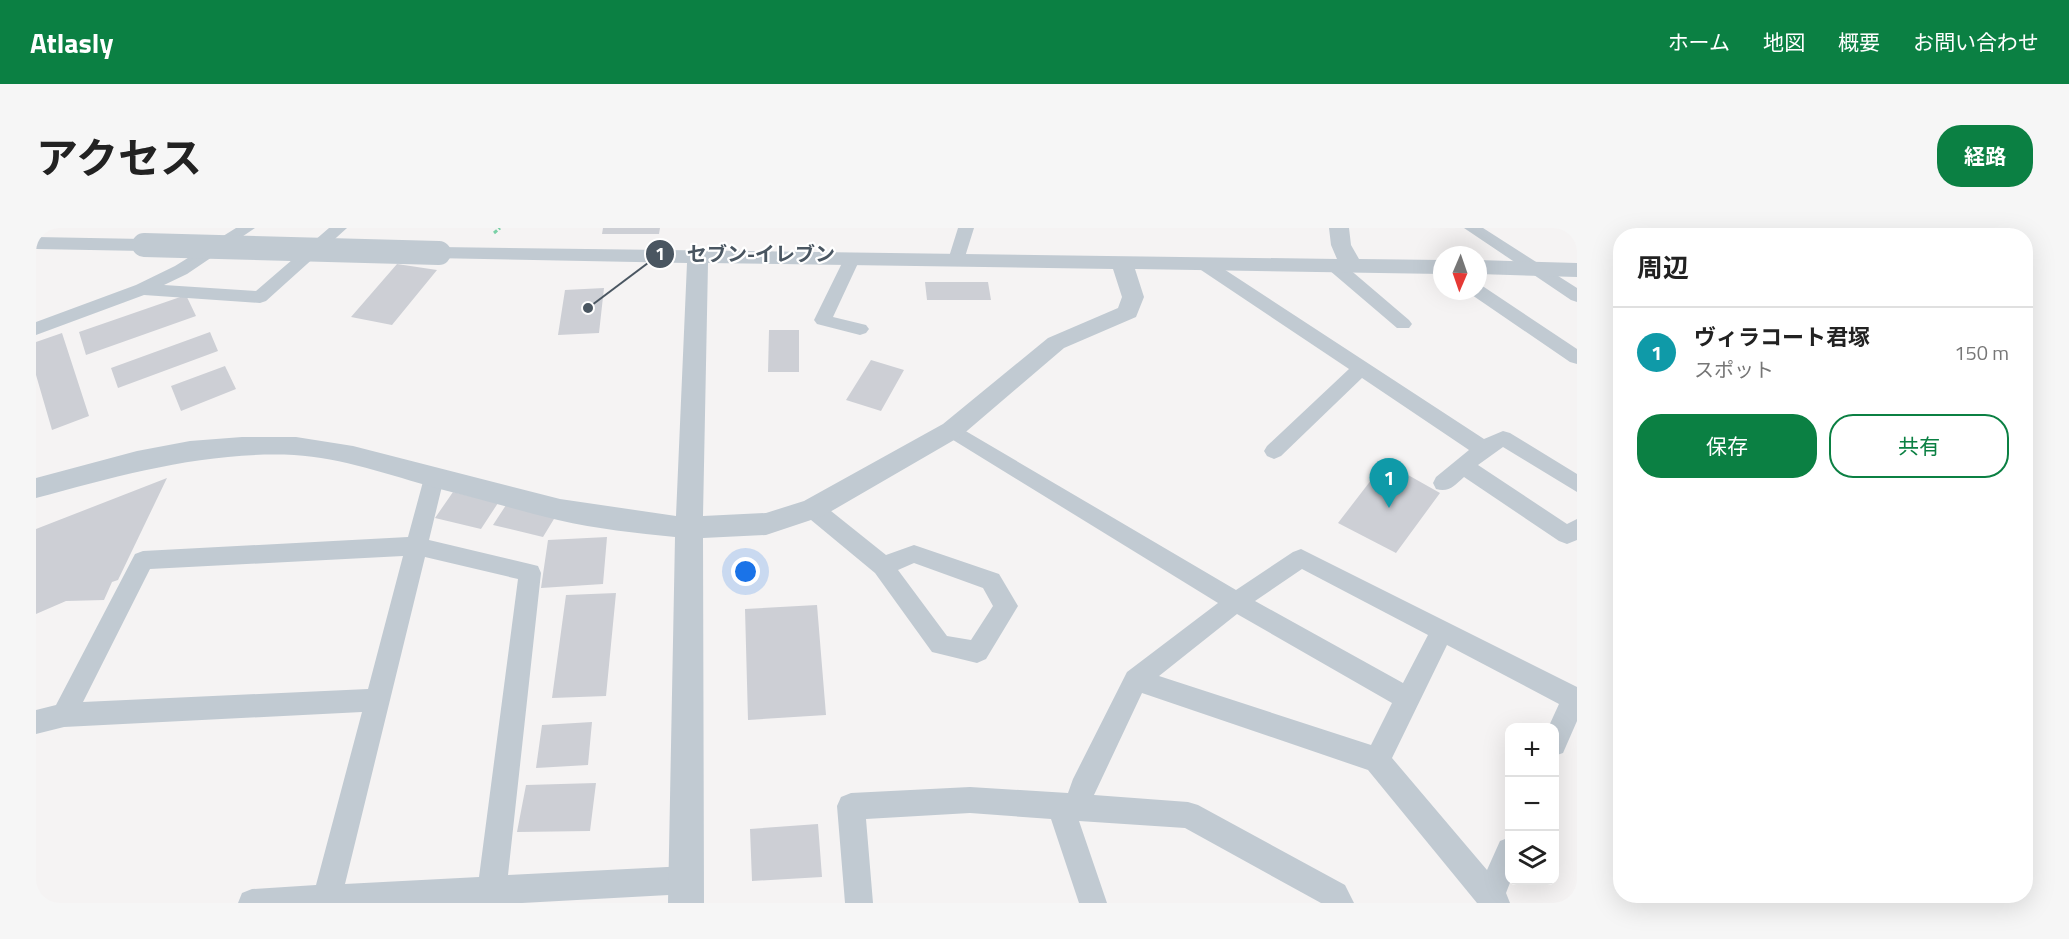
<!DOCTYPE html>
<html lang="ja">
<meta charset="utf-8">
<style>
:root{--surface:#fff;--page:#f6f6f6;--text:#222;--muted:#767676;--line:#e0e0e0;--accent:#0b8043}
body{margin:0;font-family:"Titillium Web","Noto Sans JP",sans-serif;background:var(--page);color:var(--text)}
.controls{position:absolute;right:18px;bottom:18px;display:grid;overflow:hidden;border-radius:12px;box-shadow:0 6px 24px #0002}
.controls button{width:54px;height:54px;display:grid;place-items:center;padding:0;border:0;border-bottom:2px solid var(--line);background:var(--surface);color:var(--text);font:30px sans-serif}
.compass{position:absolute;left:1397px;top:18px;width:54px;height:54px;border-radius:50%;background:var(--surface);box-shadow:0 6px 24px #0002;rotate:182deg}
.you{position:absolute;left:710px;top:344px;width:21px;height:21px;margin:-15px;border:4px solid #fff;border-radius:50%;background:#1a73e8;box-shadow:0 0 0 9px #1a73e833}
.badge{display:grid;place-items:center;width:39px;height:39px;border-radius:50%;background:var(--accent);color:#fff;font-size:20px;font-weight:700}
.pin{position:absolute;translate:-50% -50px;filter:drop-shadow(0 2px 3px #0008)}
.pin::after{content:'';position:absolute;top:32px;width:21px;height:18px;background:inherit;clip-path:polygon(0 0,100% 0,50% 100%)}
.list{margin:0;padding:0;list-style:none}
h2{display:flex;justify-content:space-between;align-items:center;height:78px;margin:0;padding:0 24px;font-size:26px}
h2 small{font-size:20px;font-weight:400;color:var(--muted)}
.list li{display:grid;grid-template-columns:39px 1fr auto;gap:18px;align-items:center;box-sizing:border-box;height:90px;padding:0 24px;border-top:2px solid var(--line)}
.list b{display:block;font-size:22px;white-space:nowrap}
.list p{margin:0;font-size:20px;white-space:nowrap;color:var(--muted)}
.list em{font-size:20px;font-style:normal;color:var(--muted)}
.actions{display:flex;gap:12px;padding:18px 24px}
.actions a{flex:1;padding:14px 0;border:2px solid var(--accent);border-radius:24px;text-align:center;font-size:21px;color:var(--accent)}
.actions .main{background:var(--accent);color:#fff}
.icon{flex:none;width:33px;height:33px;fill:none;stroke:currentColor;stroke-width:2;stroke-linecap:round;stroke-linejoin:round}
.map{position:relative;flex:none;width:1541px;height:675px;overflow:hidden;border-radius:24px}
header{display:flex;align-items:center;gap:36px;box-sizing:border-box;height:84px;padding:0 30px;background:var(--accent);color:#fff}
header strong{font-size:28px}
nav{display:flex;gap:33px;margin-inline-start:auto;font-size:21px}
.intro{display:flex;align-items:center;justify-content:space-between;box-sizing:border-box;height:144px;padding:0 36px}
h1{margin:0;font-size:42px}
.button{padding:15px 27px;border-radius:24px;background:var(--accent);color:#fff;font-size:21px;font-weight:700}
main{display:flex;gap:36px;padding:0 36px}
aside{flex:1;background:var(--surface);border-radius:24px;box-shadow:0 6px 24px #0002}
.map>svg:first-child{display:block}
.building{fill:#cdcfd5}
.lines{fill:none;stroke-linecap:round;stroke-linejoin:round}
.path{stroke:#7ad0a6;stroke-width:3;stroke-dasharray:4 2;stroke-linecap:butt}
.minor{fill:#c1cad2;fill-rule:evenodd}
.tertiary{fill:#c1cad2;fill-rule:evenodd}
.tertiary-bridge{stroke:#c1cad2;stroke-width:24}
.leader{fill:none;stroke:#4a5661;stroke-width:2}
.callout-dot{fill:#4a5661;stroke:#fff;stroke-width:2}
.mark-label{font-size:18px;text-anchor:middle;font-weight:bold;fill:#fff}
.callout-label{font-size:20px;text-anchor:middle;font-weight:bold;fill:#4a5661;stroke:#fff;stroke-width:4.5;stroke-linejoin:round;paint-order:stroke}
</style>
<header>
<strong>Atlasly</strong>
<nav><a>ホーム</a><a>地図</a><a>概要</a><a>お問い合わせ</a></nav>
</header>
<div class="intro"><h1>アクセス</h1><a class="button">経路</a></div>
<main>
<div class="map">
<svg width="1541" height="675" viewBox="0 0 1541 675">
<rect width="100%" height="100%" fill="#f5f3f3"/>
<!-- building -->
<path class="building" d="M567,0H624L623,6H566Z
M361,36L401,42L356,97L315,89Z
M889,54H952L955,72H891Z
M568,60L563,105L522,107L529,62Z
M150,67L160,88L50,127L43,104Z
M733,102H763V144H732Z
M174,104L182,123L82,160L75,140Z
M26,105L53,188L16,202L0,147V114Z
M835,132L868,142L845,183L810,172Z
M189,138L200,161L145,183L135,158Z
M1349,234L1404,265L1360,325L1302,295Z
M131,250L82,352L76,354L68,372L30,373L0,386V301Z
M417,264L462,275L445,301L399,290Z
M472,274L521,286L507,309L457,297Z
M571,309L567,356L505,360L512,312Z
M580,365L570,468L516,470L530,367Z
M781,377L790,487L712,492L709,381Z
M556,494L552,537L500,540L506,497Z
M560,555L554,603L481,604L490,557Z
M782,596L786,649L716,653L714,601Z"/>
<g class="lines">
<!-- path -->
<path class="path" d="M458,5L464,0"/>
<!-- minor -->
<path class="minor" d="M200,0H219L151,46L128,57L220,63L293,0H311L230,73L224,75L108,67L0,107V94L100,57L139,38Z
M922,0H938L928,32L926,36H914L912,32Z
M1428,0H1447L1541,60V74L1535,72Z
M1527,0H1541V9L1535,7Z
M816,26L822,27L824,31L797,89L830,97L833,101L830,105L824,107L781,96L778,92L808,31L810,27Z
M1168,31L1174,32L1448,211L1467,203L1474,205L1541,246V264L1467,219L1442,237L1531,296L1541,291V312L1531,316L1523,313L1428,249C1419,257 1413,265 1400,261L1397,255L1400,249L1433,222L1326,150L1245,228L1238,231L1231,228L1228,223L1231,218L1313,141L1162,40L1160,36L1162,32Z
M1299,33L1305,34L1373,92L1376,96L1373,100H1361L1293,42L1291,38L1293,34Z
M1442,58L1448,59L1541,121V136L1534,134L1436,67L1433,63H1442Z
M916,195L1200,362L1257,324L1265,321L1541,459V493L1527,525L1518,528V500H1512L1523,476L1411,417L1356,530L1451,642L1464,613L1474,609V652H1475L1470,665L1474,675H1441L1332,542L1106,465L1058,567L1152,574L1162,577L1309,657L1318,675H1285L1149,600L1043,593L1071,675H1043L1015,591L934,585L830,591L837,675H809L801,578L805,569L815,565L934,559L1032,565L1037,551L1091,444L1182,375L909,207L906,202L909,197ZM1266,341L1392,407L1367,455L1219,373ZM1201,386L1356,475L1335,517L1123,448Z
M398,242L405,244L408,250L393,312L494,336L502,338L505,345L472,647L651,638L661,642L665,652L661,662L651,666L486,675H202L206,665L216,661L280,657L326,484L28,499L0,506V482L20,477L99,326L107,323L372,309L388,250L391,244ZM367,328L332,461L47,474L114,341ZM389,329L482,351L443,649L309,656Z
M777,273L785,275L850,327L878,317L963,346L982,378L950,431L941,435L896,424L839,345L769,287L766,281L769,275ZM878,335L947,360L957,378L935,412L911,408L862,342Z"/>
<!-- tertiary -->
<path class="tertiary" d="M1293,0H1313L1315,17L1323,31L1406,32V46L1099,41L1108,69L1100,89L1028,120L925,208L787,288L730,307L667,310L668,675H632L639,309C600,305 561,301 522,292C481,282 440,270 400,260C354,247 306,230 258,227C169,223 85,247 0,270V250L101,223L154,213L206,209H260L317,218L524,271L640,288L651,35L396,30L392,25L396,20L403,19L1301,31L1295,17ZM672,35L1077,41L1086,69L1082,80L1012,110L907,196L768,273L730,285L667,288Z
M0,9L108,11L115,13L118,17L115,21L108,23L0,21Z
M1442,32L1541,35V49L1442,46Z"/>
<!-- tertiary-bridge -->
<path class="tertiary-bridge" d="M108,17L403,25"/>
</g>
<!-- callouts -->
<path class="leader" d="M552 80L624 26"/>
<g class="callout-dot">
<circle cx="552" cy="80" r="6"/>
<circle cx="624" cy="26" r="15"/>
</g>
<g class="mark-label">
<text x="624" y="32">1</text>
</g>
<g class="callout-label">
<text x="725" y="33">セブン-イレブン</text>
</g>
</svg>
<div class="controls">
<button>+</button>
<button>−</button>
<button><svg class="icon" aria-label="layers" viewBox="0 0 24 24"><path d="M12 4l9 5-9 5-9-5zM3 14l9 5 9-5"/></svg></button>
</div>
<svg class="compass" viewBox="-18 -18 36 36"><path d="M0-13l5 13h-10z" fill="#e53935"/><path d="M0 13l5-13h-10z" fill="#767676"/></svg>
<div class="you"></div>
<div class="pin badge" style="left:1353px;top:280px;background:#0f9aa8">1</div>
</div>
<aside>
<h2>周辺<small></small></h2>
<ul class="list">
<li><span class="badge" style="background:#0f9aa8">1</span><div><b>ヴィラコート君塚</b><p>スポット</p></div><em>150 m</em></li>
</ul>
<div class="actions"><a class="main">保存</a><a>共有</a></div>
</aside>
</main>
